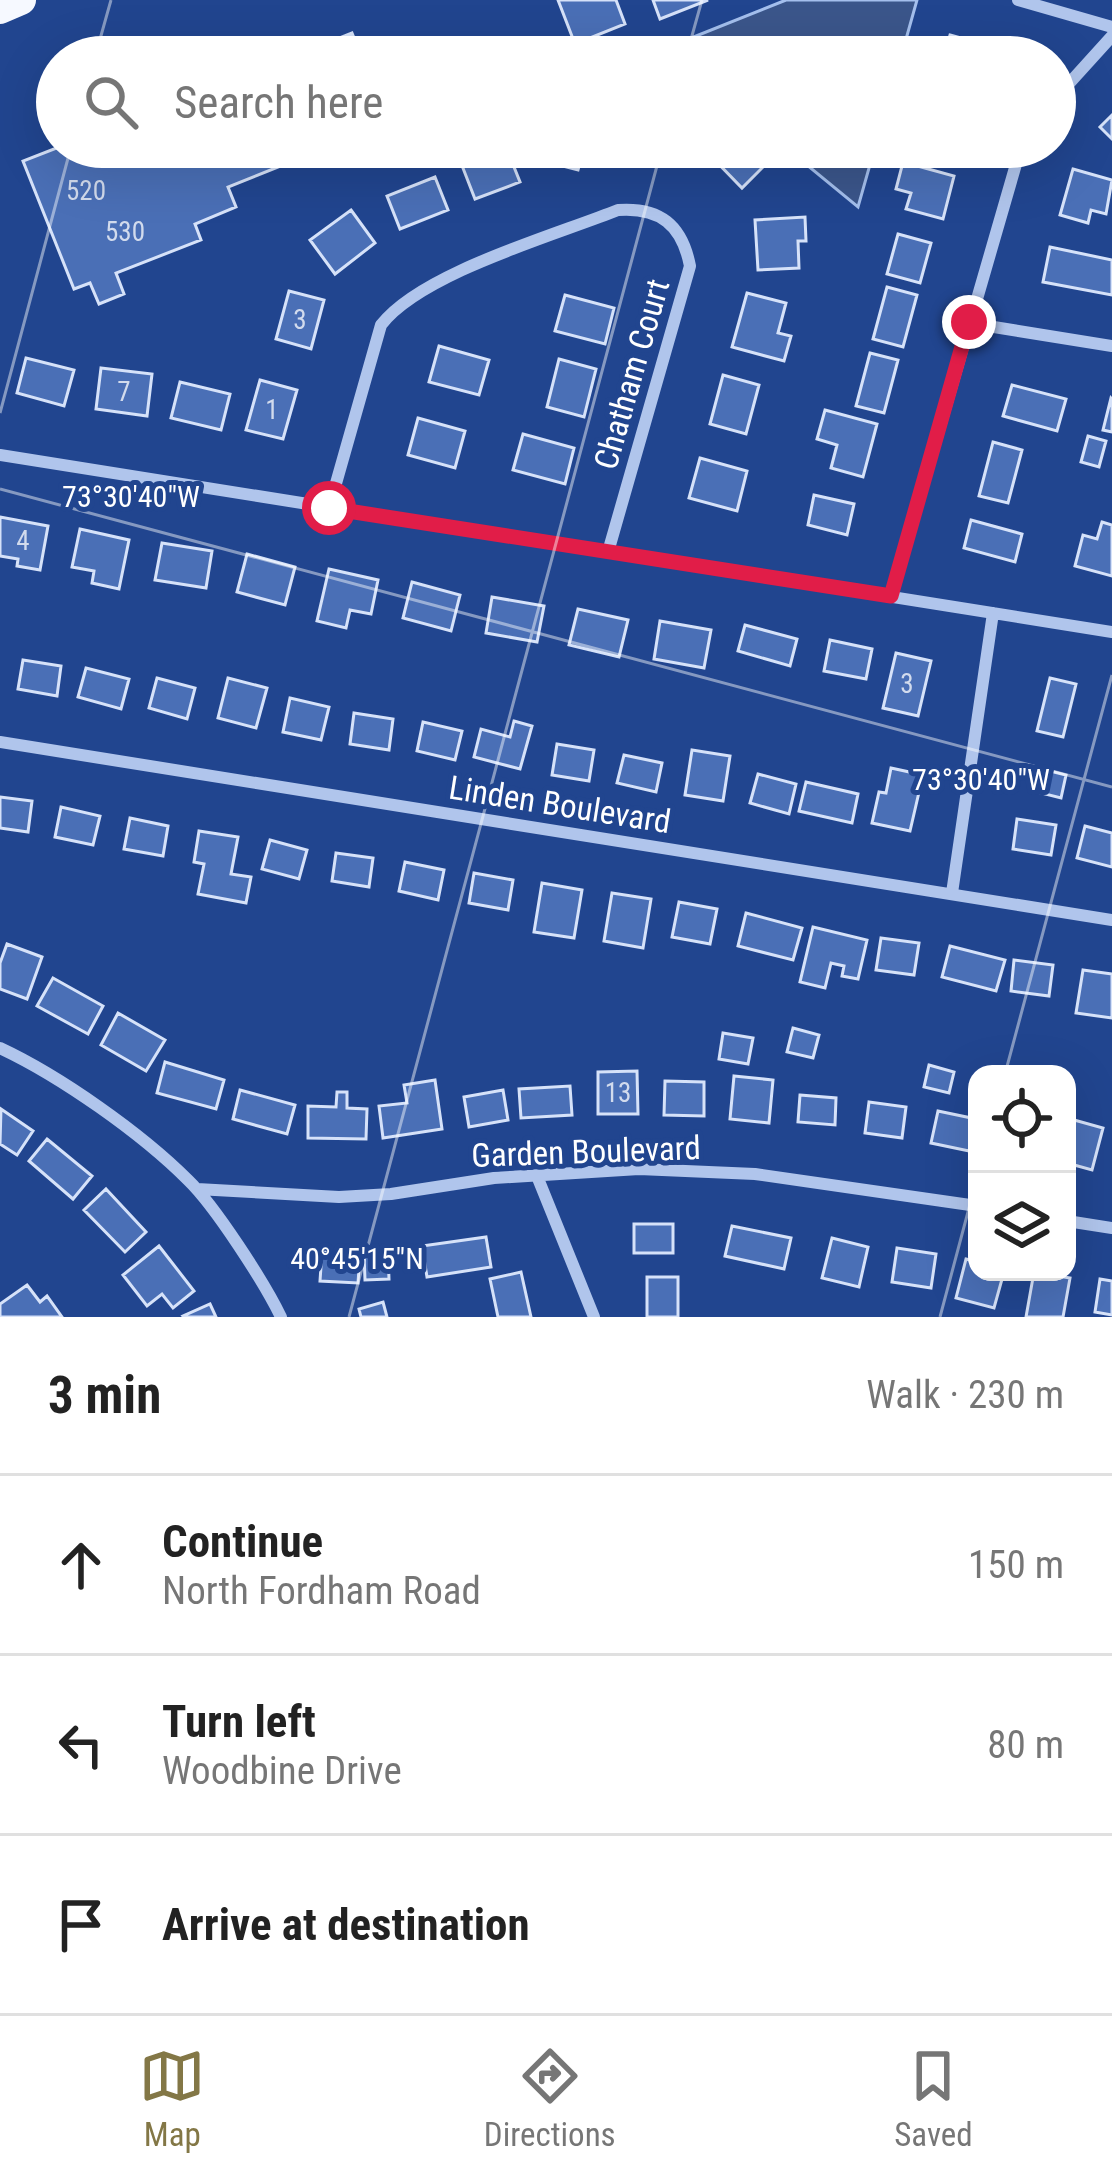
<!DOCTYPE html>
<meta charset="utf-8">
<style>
:root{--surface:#fff;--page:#f2f2f2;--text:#222;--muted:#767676;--line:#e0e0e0;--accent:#837746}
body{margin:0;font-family:"Roboto Condensed",sans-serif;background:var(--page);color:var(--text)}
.controls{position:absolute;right:36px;bottom:36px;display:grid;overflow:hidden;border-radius:24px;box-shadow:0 12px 48px #0002}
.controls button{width:108px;height:108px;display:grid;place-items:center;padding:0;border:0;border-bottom:3px solid var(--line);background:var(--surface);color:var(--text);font:60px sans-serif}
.stop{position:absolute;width:36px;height:36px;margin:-27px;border:9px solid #e11d48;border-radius:50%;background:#fff}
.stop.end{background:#e11d48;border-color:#fff;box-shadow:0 3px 12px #0008}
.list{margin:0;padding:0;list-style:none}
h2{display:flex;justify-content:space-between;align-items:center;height:156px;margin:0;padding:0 48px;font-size:51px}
h2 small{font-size:39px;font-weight:400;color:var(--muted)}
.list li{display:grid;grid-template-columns:78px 1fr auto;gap:36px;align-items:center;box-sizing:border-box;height:180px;padding:0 48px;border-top:3px solid var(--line)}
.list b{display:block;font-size:45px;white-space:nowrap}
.list p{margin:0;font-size:39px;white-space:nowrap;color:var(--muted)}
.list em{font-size:39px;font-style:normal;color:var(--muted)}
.icon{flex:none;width:66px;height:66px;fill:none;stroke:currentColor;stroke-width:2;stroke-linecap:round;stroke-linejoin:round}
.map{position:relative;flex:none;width:1112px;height:1317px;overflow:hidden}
.search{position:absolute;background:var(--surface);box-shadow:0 12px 48px #0002;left:36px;right:36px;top:36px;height:132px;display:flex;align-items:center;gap:30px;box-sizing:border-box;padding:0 42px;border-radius:66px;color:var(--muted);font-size:45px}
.sheet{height:696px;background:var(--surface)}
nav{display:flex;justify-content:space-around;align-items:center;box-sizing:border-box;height:168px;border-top:3px solid var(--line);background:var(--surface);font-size:33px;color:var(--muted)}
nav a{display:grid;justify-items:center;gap:6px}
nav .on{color:var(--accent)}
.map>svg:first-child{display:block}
.water{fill:#3b568b;stroke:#a4bfed;stroke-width:3}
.building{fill:#4a6fb6;stroke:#d6e2f9;stroke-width:3}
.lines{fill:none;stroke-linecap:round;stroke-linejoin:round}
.street{stroke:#b0c5ec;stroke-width:12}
.primary{stroke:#f6f9ff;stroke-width:30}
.route{stroke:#e11d48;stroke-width:15}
.ticks{fill:none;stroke:#fff;stroke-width:3;stroke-opacity:0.45}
.labels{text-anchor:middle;stroke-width:10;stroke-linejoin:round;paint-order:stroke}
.number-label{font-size:27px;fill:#d2dbed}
.street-label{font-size:33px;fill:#fff;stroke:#21458f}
.ticks-label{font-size:30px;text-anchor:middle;fill:#fff;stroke:#21458f;stroke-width:10;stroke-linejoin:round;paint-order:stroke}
</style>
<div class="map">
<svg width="1112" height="1317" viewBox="0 0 1112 1317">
<rect width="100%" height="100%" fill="#21458f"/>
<!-- water -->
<path class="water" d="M786,0H917L901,57H678L666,48Z
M785,147H875L858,207Z"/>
<!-- building -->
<path class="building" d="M558,0H616L625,24L575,44Z
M653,0H708L660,19Z
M352,33L361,55L358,57H292Z
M950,35L1001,49L999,57H954L955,52L946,49Z
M1112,115V139L1100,127Z
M59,147H328L228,187L236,207L195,224L201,240L116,273L124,294L99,304L90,283L74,289L23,161Z
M506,147L520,182L475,199L461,163Z
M538,147H584L578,170L535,159Z
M712,147H752L767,163L742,188L707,152Z
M903,162L954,176L943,219L906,209L911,193L896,189Z
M1073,169L1112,180L1106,214L1091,210L1088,223L1060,215Z
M435,177L448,210L400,229L387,196Z
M351,210L375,243L335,274L310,240Z
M805,217L806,241H798L799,268L758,270L755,220Z
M898,234L931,243L920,283L887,274Z
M1050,247L1112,260V295L1043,282Z
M887,287L917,295L903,347L873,339Z
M289,291L324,300L311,349L276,339Z
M747,293L786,303L778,333L791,336L784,361L732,347Z
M565,295L614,308L605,344L555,331Z
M439,346L489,360L479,395L429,382Z
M870,353L898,360L884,413L856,406Z
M26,358L74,370L64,406L17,393Z
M559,359L596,369L584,417L547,407Z
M101,368L152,374L147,416L96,409Z
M723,375L759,385L746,434L710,424Z
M260,380L297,390L283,439L246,430Z
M180,382L230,394L221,430L171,418Z
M1012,385L1066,399L1057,431L1003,416Z
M1111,398L1112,399V432L1103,430Z
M825,410L877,424L863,477L831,468L837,445L817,439Z
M418,418L465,431L455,468L408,455Z
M523,434L574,448L565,484L513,470Z
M1088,436L1106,441L1099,467L1081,462Z
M993,442L1022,450L1008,503L979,496Z
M700,458L747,471L737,511L689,498Z
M814,495L854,504L847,535L808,525Z
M0,517L48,526L40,570L17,566L18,559L0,556Z
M971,520L1022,534L1015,562L964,548Z
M1102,522L1112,525V576L1075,566L1083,535L1097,539Z
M80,529L129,540L119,589L92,583L94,571L72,567Z
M162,543L212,551L206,588L155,580Z
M247,554L295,567L285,605L237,592Z
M329,569L378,580L371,614L350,610L346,628L317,621Z
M412,582L460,595L451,631L403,618Z
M492,597L544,606L537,642L486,633Z
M578,609L628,620L619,657L569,645Z
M660,621L711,630L704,668L654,659Z
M745,625L797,639L790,666L738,651Z
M830,640L872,649L866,679L824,671Z
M896,653L931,661L918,716L883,708Z
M23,660L61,666L57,696L18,689Z
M86,668L129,679L121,709L78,697Z
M157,678L195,688L187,719L149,708Z
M228,678L267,688L256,728L218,718Z
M1050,678L1076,684L1063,737L1037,731Z
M290,698L329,707L321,740L283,732Z
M354,713L393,719L389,750L350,744Z
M514,721L532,726L520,769L474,757L481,729L510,737Z
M423,722L462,731L455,760L417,751Z
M557,744L594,750L589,781L552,775Z
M692,750L730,756L723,801L685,795Z
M624,755L662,763L656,792L617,783Z
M891,768L923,775L910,831L872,823L879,792L886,793Z
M1046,770L1066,775L1061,798L1041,793Z
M758,774L796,784L789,814L750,803Z
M806,782L858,794L852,823L799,811Z
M0,797L32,801L28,832L0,828Z
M61,807L100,816L93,845L55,837Z
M130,818L168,826L163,856L124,849Z
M1017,819L1056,825L1051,855L1013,849Z
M1085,826L1112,833V867L1077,858Z
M199,831L238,837L231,874L251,877L246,903L198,894L204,864L194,862Z
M270,840L307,850L299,879L262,869Z
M336,853L373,858L369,887L332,881Z
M405,862L444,870L438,900L399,891Z
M474,873L513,880L508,910L469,903Z
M542,883L582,890L574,938L534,932Z
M612,893L651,899L643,948L604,941Z
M679,902L717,909L710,944L672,937Z
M746,913L802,928L793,960L738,946Z
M813,927L867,940L858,979L842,976L844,966L831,963L825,988L800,982Z
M881,938L919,943L914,975L876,970Z
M7,944L42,957L27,999L0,989V963Z
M950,946L1005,960L996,991L942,977Z
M1014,960L1053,965L1049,996L1011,991Z
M1083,970L1112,974V1018L1076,1013Z
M53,978L103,1006L88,1034L37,1006Z
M118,1013L165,1040L146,1071L101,1045Z
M793,1028L819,1035L813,1058L787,1052Z
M723,1033L753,1038L748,1064L719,1059Z
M165,1062L224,1080L216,1109L157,1093Z
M929,1065L954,1072L949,1093L924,1087Z
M637,1071L638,1114H598V1072Z
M734,1076L773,1080L769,1123L730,1119Z
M435,1080L442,1129L383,1138L379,1106L407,1103L404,1085Z
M665,1081L704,1082V1116L664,1115Z
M570,1086L572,1115L521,1118L519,1089Z
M240,1090L295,1105L287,1134L233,1119Z
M503,1090L508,1120L469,1127L464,1097Z
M337,1092H347V1108L367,1109L366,1139L308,1138V1106L336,1107Z
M800,1095L836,1098L835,1125L798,1122Z
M869,1102L906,1107L902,1138L865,1133Z
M1,1109L33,1131L17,1155L0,1144Z
M938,1111L976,1119L969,1151L931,1143Z
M1067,1118L1103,1128L1092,1170L1067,1163Z
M47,1139L92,1176L73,1199L29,1161Z
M106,1189L146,1232L125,1252L84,1210Z
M634,1224H673V1253H634Z
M732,1226L791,1238L784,1269L725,1256Z
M486,1237L491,1267L427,1277L422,1246Z
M832,1238L868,1247L859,1287L822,1278Z
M159,1246L194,1291L173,1308L162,1294L147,1306L123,1275Z
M897,1248L936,1254L931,1288L892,1282Z
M322,1252L360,1254L358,1283L320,1281Z
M388,1252L389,1279L365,1280L364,1253Z
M966,1259L977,1262V1272H1004L994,1308L956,1298Z
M521,1272L531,1317H498L490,1279Z
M1034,1272L1070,1278L1063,1317H1026Z
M647,1277H678V1317H647Z
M1100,1279L1112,1281V1315L1095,1312Z
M27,1285L40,1302L47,1296L62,1317H0V1304Z
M383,1302L387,1317H361L359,1309Z
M210,1304L216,1317H184L183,1316Z"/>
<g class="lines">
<!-- street -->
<path class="street" d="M1018,0L1112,27
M1055,99L1112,36
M969,323L1112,346
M0,455L1112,632
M329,508L381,325C421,273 553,236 618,210C660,207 682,225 690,266L608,552
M891,596L1021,147
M0,742L1112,920
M952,893L993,613
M0,1048C60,1076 141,1133 188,1180C215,1206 264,1282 281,1317
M537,1176L594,1317
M197,1189L339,1197L391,1194L494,1178L639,1169L755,1174L977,1206
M1067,1221L1112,1228"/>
<!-- primary -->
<path class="primary" d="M0,9L21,0"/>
</g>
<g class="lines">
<!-- route -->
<path class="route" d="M329,508L891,596L969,322"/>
</g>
<!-- ticks -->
<path class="ticks" d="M95,57L111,0M686,57L702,0M0,413L71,147M0,489L1112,787M1005,1074L1112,675M349,1317L662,147M940,1317L977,1178"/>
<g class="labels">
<!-- number labels -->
<g class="number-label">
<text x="86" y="200">520</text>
<text x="125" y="241">530</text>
<text x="300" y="329">3</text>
<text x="124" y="401">7</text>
<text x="272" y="419">1</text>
<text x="23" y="550">4</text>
<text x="907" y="693">3</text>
<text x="618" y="1102">13</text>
</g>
<!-- street labels -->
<g class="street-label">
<text transform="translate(631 374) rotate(-74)" y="12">Chatham Court</text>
<text transform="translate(560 804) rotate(9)" y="12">Linden Boulevard</text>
<text transform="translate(586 1151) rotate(-2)" y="12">Garden Boulevard</text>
</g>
</g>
<g class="ticks-label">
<text x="131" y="507">73°30'40"W</text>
<text x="981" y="790">73°30'40"W</text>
<text x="357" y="1269">40°45'15"N</text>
</g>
</svg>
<div class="controls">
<button><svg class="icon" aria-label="locate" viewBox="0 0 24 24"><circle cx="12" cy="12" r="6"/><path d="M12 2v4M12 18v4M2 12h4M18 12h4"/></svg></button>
<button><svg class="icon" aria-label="layers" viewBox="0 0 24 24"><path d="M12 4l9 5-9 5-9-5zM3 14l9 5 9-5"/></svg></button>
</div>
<div class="stop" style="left:329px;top:508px"></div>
<div class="stop end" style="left:969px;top:322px"></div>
<div class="search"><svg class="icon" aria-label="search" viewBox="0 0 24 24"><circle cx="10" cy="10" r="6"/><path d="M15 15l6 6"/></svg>Search here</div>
</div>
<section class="sheet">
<h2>3 min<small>Walk · 230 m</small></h2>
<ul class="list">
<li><svg class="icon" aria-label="ahead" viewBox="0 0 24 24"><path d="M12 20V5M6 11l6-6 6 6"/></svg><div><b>Continue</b><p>North Fordham Road</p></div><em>150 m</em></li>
<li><svg class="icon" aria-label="left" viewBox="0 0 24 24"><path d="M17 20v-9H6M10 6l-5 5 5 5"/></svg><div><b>Turn left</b><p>Woodbine Drive</p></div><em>80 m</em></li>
<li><svg class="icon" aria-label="arrive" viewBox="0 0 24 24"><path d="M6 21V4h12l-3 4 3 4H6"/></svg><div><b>Arrive at destination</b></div></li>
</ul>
</section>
<nav>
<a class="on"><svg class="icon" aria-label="map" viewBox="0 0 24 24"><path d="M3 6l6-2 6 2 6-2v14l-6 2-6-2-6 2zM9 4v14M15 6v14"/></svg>Map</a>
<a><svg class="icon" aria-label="directions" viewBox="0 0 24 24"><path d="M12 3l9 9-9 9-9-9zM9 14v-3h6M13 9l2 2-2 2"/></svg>Directions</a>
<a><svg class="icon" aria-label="saved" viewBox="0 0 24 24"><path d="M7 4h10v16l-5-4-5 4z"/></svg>Saved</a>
</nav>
